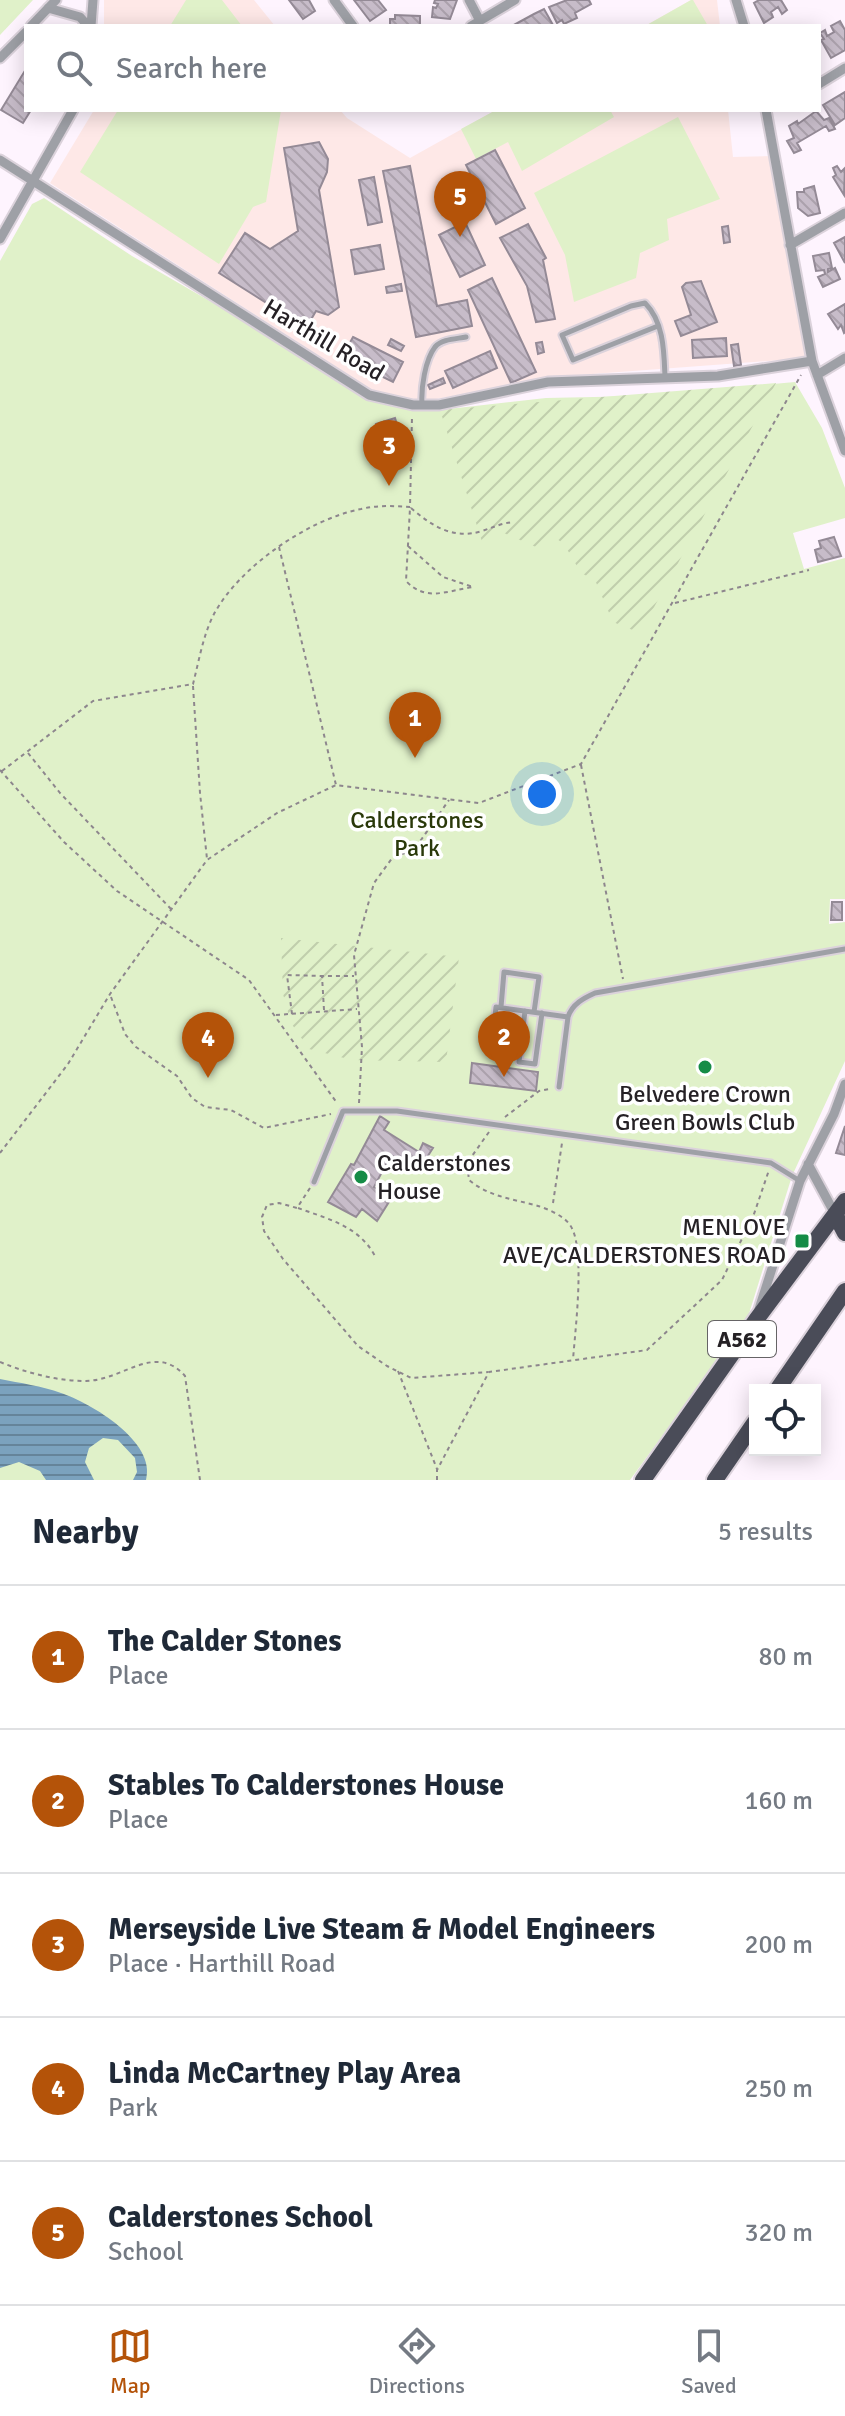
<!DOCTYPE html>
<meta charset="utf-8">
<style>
:root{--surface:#fff;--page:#f6f6f7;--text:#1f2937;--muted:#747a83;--line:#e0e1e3;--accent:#b45309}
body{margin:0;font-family:Signika,sans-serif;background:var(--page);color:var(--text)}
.controls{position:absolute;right:24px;bottom:24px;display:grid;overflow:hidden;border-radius:0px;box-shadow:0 4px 20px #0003}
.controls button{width:72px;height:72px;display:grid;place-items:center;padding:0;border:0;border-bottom:2px solid var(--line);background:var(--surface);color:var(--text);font:40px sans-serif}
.you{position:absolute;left:542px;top:794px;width:28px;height:28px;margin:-20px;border:6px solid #fff;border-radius:50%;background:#1a73e8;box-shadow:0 0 0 12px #1a73e833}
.badge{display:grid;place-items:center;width:52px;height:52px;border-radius:50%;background:var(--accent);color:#fff;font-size:26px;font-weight:700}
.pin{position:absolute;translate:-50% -66px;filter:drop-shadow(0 2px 4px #0008)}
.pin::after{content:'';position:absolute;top:42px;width:28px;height:24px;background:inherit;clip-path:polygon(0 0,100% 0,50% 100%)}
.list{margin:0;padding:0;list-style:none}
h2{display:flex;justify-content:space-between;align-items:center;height:104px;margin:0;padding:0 32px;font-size:34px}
h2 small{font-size:26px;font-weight:400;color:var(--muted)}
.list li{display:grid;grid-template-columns:52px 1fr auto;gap:24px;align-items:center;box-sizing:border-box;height:144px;padding:0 32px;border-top:2px solid var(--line)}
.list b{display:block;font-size:30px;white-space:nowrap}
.list p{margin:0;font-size:26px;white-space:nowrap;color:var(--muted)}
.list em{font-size:26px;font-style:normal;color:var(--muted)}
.icon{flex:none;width:44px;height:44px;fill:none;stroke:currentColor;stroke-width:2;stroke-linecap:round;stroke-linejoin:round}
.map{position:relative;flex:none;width:845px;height:1480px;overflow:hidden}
.search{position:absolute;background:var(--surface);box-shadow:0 4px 20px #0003;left:24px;right:24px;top:24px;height:88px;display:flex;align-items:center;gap:20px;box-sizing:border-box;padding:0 28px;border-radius:0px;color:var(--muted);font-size:30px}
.sheet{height:824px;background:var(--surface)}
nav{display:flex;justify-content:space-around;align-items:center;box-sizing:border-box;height:112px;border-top:2px solid var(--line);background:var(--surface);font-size:22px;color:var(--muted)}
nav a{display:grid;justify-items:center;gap:4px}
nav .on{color:var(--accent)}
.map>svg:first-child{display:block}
.education{fill:#fee8e7}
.park{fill:#e0f1c9}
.garden{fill:url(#garden-furrows)}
.water{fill:url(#water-rules)}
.building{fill:url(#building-back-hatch);stroke:#948a96;stroke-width:2}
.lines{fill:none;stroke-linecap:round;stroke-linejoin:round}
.service-casing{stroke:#dbd2db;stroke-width:9}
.minor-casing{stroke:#dbd2db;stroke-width:13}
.trunk-casing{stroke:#dbd2db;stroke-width:20}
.path{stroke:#8d868d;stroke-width:2;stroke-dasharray:4 4;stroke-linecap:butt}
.service{stroke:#9ea0a6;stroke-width:5}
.minor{stroke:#9ea0a6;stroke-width:9}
.trunk{stroke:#4a4c58;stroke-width:16}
.poi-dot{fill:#158c46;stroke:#fff;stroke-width:3}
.labels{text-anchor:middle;stroke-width:7;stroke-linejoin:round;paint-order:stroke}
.shield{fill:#fff;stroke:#666466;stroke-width:2}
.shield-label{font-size:22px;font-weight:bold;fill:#252125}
.street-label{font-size:24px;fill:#252125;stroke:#fff}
.park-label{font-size:24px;fill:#2a390a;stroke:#fff}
.poi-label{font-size:24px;fill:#252125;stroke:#fff}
</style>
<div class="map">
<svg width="845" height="1480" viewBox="0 0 845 1480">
<defs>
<pattern id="garden-furrows" width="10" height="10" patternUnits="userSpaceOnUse" patternTransform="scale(2)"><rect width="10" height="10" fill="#e0f1c9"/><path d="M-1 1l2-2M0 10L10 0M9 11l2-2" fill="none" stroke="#c0ceac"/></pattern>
<pattern id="water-rules" width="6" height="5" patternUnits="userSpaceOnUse" patternTransform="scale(2)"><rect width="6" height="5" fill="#7ba2be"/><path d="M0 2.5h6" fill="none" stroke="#65849a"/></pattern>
<pattern id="building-back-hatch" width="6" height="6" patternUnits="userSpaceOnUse" patternTransform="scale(2)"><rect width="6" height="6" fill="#c7bcc9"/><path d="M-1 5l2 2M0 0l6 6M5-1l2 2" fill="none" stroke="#aba1ac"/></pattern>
</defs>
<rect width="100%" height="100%" fill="#fef4fe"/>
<!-- education -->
<path class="education" d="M104,0H254L275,26H104Z
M691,0H717L720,26H645Z
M94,110H340L347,118L410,158L496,110H728L733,157L774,156L808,358L552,377L415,403L374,391L50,183Z"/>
<!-- park -->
<path class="park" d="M0,0H33L0,35Z
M186,0H222L242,26H170Z
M691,0H693L708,26H645Z
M118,110H281L266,202L253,207L219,264L80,172Z
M496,110H610L614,117L522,171L508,142L476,159L461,129Z
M678,117L720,199L667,219L669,240L640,253L636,278L574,302L565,255L534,193Z
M44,198L132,256L239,318L365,399L421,410H440L546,398L642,396L795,382L822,428L845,488V518L793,533L804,569L845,558V899H830L829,924L845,922V1061L792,1176L747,1320L630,1480H0V261L32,204Z"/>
<!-- garden -->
<path class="garden" d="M776,383L640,633L613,622L595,580L581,573L564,544L557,539L536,547L504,533L485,551L440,410Z
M281,938L459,957L446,1062L352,1060L309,1049L291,1023L283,994Z"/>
<!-- water -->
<path class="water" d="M0,1379C20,1383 42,1386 61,1393C91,1403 157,1442 146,1480H133L137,1472L135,1458L118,1440L103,1438L89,1448L85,1462L94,1480H46L40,1471L19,1462L0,1468Z"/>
<!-- building -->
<path class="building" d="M289,0H309L315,11L303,19Z
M354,0H378L386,10L370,21Z
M435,0H457L450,19L432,17L433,7L436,8L438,4L434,3Z
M567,0H589L591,4L575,13L577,18L564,24L562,20L557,23L549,7Z
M759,0H781L787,10L782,14L778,7L771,12L773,17L764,23L754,3Z
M544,9L553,25L512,26L534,14Z
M395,15L420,16V26H390V19H395Z
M840,21L845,30V50L831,58L821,40L824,39L820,33L825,30L827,36L834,32L831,26Z
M26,69V110H31L23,123L1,110Z
M845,92V118L835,125L823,105Z
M816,111L824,120L829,118L835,129L829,131L826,126L797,143L801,150L794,153L787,141L794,138L789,126L797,121L798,124Z
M319,142L328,159L327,172L319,190L339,307L328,315L316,311L306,328L219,273L245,233L270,249L298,231L284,148Z
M495,150L525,208L496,224L466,165Z
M410,166L437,306L467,300L472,326L416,337L383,171Z
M837,166L841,172L845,168L844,195L833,177L836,175L833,168Z
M374,177L382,222L368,225L359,180Z
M814,186L820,213L808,216L798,208L797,192H804V189Z
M465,222L485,265L460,277L439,235Z
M528,224L546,258L543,260L555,319L536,322L527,286L500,238Z
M728,226L730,242L724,243L722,227Z
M845,237V263L834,243Z
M380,245L384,269L355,274L351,250Z
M829,253L832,268L828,269V272L835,268L840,279L823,287L818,277L825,274L824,270L816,271L813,256Z
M492,278L536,372L511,383L468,290Z
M701,281L717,322L681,336L675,321L691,315L682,287L686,283Z
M401,284L402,291L387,293L386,287Z
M845,304V332L844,333L841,325L838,329L828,314Z
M353,337L403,362L393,382L342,357Z
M726,338L727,356L693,358L692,340Z
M391,339L404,346L401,351L388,345Z
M542,342L544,352L538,354L536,343Z
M738,344L741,365L734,366L731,345Z
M490,351L497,368L453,388L445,371Z
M443,378L445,383L430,389L428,385Z
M395,418L400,434L380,441L376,424Z
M834,537L841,556L818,562L815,550L821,548L819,541Z
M832,902H842V920H831Z
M472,1063L538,1072L536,1091L470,1083Z
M380,1116L389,1122L384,1130L419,1152L423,1143L433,1148L420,1168L409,1161L406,1165L391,1155L374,1187L392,1197L377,1221L362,1209L356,1217L328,1202L351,1164L354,1165Z
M845,1126V1155L836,1153Z"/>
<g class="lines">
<defs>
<path id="service" d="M658,326L573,360L562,335L631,306L645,303C664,322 664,352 665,377
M422,404C421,388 425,360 435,347C442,339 456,339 466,337
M501,1007L504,972L539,977L534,1012
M525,1011L519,1062L535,1064L542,1013
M491,1054L496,1007L568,1017
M559,1087L568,1017C572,1004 584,998 595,993L845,949
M314,1182L343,1111H397L771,1163L800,1181"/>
<path id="minor" d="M334,0L353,26
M469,0L480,21
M736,0L744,26
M48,8L80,17L88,26
M31,26L56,0
M91,26L93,0
M471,26L515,0
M0,58L26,32
M819,84L845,68
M766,110L812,361L845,451
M0,160L369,395L413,405H439L548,382L718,376L812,361
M0,239L73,110
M790,245L845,213
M817,375L845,358
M808,1164L835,1214
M759,1309L800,1181L834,1114L845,1084"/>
<path id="trunk" d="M835,1214L845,1233
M777,1390L845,1291
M643,1480L756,1320L845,1201
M715,1480L755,1422"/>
</defs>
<!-- service casing -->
<use href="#service" class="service-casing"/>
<!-- minor casing -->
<use href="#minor" class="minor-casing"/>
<!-- trunk casing -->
<use href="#trunk" class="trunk-casing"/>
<!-- path -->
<path class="path" d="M411,508C432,526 453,540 482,531C494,527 502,523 514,522
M408,546L443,577L473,587C446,591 426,602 406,581L410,508
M279,547L336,785
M675,603L809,570
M193,686L200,793L207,859
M28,753L60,793L171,909
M581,765L623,979
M0,770L64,842L117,891L249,980L337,1103
M2,771L93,701L193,684C199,661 203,635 214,614C240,566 309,519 361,509C377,505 394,506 410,507L412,417
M111,997L125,1034L136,1047L177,1076L192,1098L205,1107L231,1110L264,1128L331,1114
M324,1010L322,976H354
M292,1014L287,975L322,976
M276,1015L357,1009
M359,1103L362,1047L354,955L374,883L393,857L408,852L421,840L449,800
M505,1117L539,1091L550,1089
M489,1132L467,1163L469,1180C489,1197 514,1199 538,1206C548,1209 564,1216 570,1225C586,1247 575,1331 573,1360
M0,1153L68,1064L110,994L207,860L277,813L336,785L479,803L581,764L801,375
M310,1188L297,1208L279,1203L267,1205L262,1217L264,1231L283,1259L358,1346L387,1366L411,1378L488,1372
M553,1203L562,1143
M298,1208C328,1219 359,1226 375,1256
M0,1362C27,1373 57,1381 86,1381C124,1380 155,1342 185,1376L200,1480
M398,1371L437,1469
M437,1480V1470L489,1372L647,1350L722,1280L754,1214L769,1170"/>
<!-- service -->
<use href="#service" class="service"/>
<!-- minor -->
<use href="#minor" class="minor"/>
<!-- trunk -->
<use href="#trunk" class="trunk"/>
</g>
<!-- markers -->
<g class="poi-dot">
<circle cx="705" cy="1067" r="8"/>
<circle cx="361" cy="1177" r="8"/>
<rect x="794" y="1233" width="16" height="16" rx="4"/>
</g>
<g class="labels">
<!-- shield labels -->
<rect class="shield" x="708" y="1321" width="68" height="36" rx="6"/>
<g class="shield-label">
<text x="742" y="1347">A562</text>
</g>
<!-- street labels -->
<g class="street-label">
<text transform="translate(324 340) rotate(31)" y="8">Harthill Road</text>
</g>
<!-- park labels -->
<g class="park-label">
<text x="417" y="828">Calderstones<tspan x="417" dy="28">Park</tspan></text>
</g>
<!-- poi labels -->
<g class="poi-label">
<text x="705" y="1102">Belvedere Crown<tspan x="705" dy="28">Green Bowls Club</tspan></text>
<text x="377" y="1171" text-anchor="start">Calderstones<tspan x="377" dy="28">House</tspan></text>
<text x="786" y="1235" text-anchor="end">MENLOVE<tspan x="786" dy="28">AVE/CALDERSTONES ROAD</tspan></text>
</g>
</g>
</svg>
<div class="controls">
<button><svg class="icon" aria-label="locate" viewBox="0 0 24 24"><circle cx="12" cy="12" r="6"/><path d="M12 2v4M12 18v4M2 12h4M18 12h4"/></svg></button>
</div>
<div class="you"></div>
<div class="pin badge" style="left:415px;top:758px">1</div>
<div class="pin badge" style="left:504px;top:1077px">2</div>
<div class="pin badge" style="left:389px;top:486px">3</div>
<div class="pin badge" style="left:208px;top:1078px">4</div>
<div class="pin badge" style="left:460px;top:237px">5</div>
<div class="search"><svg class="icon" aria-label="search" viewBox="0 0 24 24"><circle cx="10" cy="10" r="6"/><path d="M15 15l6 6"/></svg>Search here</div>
</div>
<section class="sheet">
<h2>Nearby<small>5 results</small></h2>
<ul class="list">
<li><span class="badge">1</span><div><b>The Calder Stones</b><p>Place</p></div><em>80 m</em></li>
<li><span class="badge">2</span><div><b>Stables To Calderstones House</b><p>Place</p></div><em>160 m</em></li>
<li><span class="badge">3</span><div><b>Merseyside Live Steam &amp; Model Engineers</b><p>Place · Harthill Road</p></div><em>200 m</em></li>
<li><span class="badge">4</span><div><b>Linda McCartney Play Area</b><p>Park</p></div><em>250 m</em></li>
<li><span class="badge">5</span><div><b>Calderstones School</b><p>School</p></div><em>320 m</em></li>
</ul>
</section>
<nav>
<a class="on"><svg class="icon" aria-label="map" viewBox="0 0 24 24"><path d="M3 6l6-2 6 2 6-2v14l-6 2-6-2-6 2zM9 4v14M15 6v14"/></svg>Map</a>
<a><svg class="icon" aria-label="directions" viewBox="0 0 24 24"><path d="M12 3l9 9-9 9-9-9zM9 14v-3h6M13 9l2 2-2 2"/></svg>Directions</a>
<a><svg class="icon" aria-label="saved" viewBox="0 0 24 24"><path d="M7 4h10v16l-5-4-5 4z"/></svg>Saved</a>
</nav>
